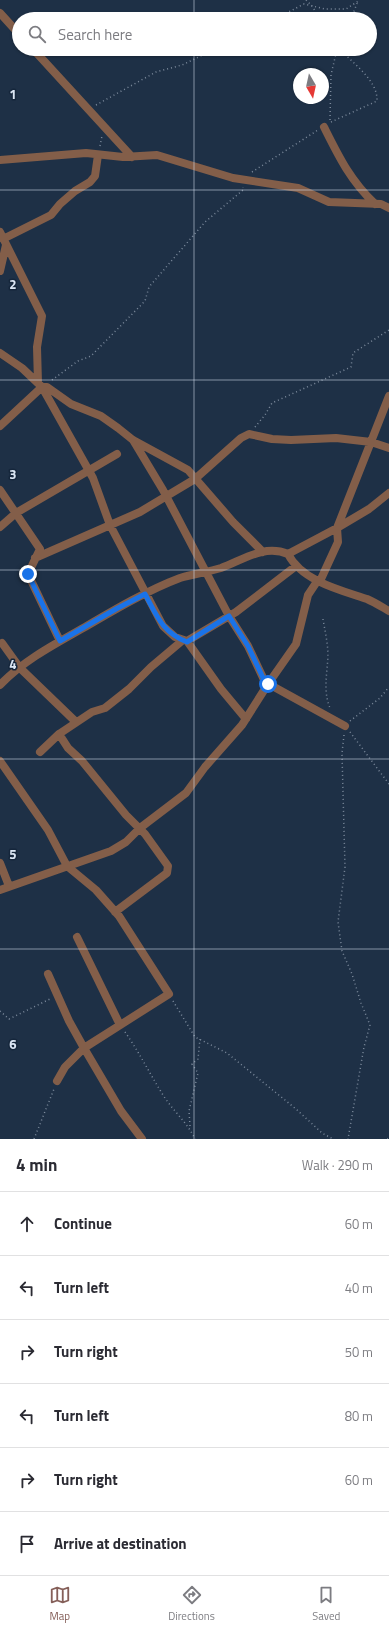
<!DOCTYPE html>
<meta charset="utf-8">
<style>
:root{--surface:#fff;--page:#f7f7f7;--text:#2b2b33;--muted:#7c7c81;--line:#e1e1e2;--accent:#855f59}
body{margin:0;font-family:"Titillium Web",sans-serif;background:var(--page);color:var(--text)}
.compass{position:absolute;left:293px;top:68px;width:36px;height:36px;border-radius:50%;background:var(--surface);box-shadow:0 1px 3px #0004;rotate:171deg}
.stop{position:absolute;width:12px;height:12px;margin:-9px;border:3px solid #1a73e8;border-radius:50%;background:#fff}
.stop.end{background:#1a73e8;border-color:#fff;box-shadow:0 1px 4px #0008}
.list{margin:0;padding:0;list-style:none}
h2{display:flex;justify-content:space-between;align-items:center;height:52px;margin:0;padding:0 16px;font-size:17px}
h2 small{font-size:13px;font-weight:400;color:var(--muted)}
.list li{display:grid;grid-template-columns:26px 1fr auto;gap:12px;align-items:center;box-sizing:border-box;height:64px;padding:0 16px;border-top:1px solid var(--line)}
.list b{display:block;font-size:15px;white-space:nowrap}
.list em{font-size:13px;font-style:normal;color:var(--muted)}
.icon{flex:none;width:22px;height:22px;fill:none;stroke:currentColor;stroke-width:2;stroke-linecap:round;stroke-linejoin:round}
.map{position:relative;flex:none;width:389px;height:1139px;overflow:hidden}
.search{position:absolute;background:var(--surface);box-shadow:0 1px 3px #0004;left:12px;right:12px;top:12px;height:44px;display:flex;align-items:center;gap:10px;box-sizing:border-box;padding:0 14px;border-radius:22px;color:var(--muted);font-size:15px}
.sheet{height:436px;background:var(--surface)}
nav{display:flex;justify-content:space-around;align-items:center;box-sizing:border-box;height:56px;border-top:1px solid var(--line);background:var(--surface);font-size:11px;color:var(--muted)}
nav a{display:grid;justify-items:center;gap:2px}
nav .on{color:var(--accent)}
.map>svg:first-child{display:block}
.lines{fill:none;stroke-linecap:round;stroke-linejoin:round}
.path{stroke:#7c8a9c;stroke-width:1.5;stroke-dasharray:1 3;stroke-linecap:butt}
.street{stroke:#835e49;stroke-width:8}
.route{stroke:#1a73e8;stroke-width:5}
.grid{fill:none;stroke:#dbe6f4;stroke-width:1;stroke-opacity:0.55}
.grid-label{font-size:13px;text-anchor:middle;font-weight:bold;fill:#dbe6f4;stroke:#15263b;stroke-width:3;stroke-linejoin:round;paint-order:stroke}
</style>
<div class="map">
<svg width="389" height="1139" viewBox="0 0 389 1139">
<rect width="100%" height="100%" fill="#1e3046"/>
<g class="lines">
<!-- path -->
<path class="path" d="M306,0L312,6L320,19
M275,19L304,4L325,9H346L360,0
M351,19L358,1
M96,105L156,72L182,65L215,49
M330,120L331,75L337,49
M331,122L377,101C378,80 353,64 340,49
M100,146L102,136
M252,172L318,130
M52,380L78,361L91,356L145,301L149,287L205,222L243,190V187
M255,427L265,415L272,403L351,367L353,353L389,330
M323,619C325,631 328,644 328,656C327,675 323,691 330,708
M350,721L380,698L389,687
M350,732L389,784
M344,735L342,753L345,867L338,922L342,951L352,974L361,1003L370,1025L364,1047L348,1139
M173,1001L195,1037L227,1053L296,1109L322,1133L333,1139
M0,1011L9,1019L50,999
M125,1032C139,1052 150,1074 163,1095C173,1111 187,1122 195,1139
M190,1126L189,1111L198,1073L192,1064L198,1059L200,1039
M34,1139L54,1089
M387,1139H389"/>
<!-- street -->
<path class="street" d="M0,13L19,34
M33,49L132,157
M324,127C339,157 350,180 375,204
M0,160L86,153L123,157L157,155L233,178L298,188L329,202L381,204L389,208
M0,232L42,316L37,347L38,383
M3,239L51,215L60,204L75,191L90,182L95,176L98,155
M0,271L6,245
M0,353L22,368L42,387L93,478L110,525L163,626L175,637L187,641L236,612L296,566
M0,426L42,387H47L71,404L101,416L118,428L133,440L188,470L233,522L263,552
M133,440L163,490L229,616L248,646L265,682L345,726
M0,490L40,549L28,574L60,641
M0,527L16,513L117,454
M288,554L337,528L389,396
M35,558L140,512L195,479L241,438L249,434L272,439L291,440L336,438L371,442L389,448
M187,641L221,689L246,719
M2,643L20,668L76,722
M0,685C24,660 55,644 85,627C114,610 148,590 180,578C193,574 208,572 221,568C243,560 264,544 288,554C302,581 340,590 367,599C374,602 382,607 389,611
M40,752L59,734
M0,761L48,830L67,866L96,890L119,916L169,994L84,1048L121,1111L142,1139
M0,863L9,886
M0,890L111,851L126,842L140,828L186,793L205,767L242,725L268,684L296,644L308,595L318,580L321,579L338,542L337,528L369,509L389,493
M115,912L167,873L168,866L145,834L126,815L82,761L68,748L59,734L92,712L105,708L129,689L151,667L183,640
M77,937L120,1025
M48,974L69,1021L84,1048L65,1067L57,1081"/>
</g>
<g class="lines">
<!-- route -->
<path class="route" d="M28,574L60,641L116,609L145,594C157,616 162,632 187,642L229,616L248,646L265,682L268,684"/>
</g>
<!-- grid -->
<path class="grid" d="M194,0V19M194,49V1139M0,190H389M0,380H389M0,570H389M0,759H389M0,949H389"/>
<g class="grid-label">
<text x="13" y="99">1</text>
<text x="13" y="289">2</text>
<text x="13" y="479">3</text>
<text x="13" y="669">4</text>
<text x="13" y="859">5</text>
<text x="13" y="1049">6</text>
</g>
</svg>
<svg class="compass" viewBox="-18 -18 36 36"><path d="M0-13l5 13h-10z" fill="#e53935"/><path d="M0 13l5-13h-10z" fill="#7c7c81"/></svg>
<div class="stop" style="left:268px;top:684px"></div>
<div class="stop end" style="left:28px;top:574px"></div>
<div class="search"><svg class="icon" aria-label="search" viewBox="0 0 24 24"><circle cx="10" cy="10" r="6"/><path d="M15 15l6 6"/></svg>Search here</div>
</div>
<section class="sheet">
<h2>4 min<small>Walk · 290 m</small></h2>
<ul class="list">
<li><svg class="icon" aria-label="ahead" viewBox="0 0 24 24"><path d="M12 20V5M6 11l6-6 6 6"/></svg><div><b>Continue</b></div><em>60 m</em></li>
<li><svg class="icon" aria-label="left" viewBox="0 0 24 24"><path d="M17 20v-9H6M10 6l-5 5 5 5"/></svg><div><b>Turn left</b></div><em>40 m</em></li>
<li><svg class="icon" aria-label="right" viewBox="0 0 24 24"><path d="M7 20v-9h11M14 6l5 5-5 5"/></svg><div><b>Turn right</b></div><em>50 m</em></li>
<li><svg class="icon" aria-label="left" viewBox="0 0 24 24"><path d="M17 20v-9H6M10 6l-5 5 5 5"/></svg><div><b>Turn left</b></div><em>80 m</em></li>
<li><svg class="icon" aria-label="right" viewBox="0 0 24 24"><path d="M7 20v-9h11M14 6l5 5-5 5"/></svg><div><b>Turn right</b></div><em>60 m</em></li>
<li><svg class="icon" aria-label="arrive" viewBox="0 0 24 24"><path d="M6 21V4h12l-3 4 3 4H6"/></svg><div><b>Arrive at destination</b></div></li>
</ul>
</section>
<nav>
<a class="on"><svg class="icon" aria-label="map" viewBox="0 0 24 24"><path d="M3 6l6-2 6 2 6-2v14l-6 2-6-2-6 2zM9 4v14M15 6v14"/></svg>Map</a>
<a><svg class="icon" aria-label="directions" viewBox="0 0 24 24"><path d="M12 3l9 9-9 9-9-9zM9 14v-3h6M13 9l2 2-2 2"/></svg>Directions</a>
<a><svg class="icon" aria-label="saved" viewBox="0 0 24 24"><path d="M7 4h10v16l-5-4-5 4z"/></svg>Saved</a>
</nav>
